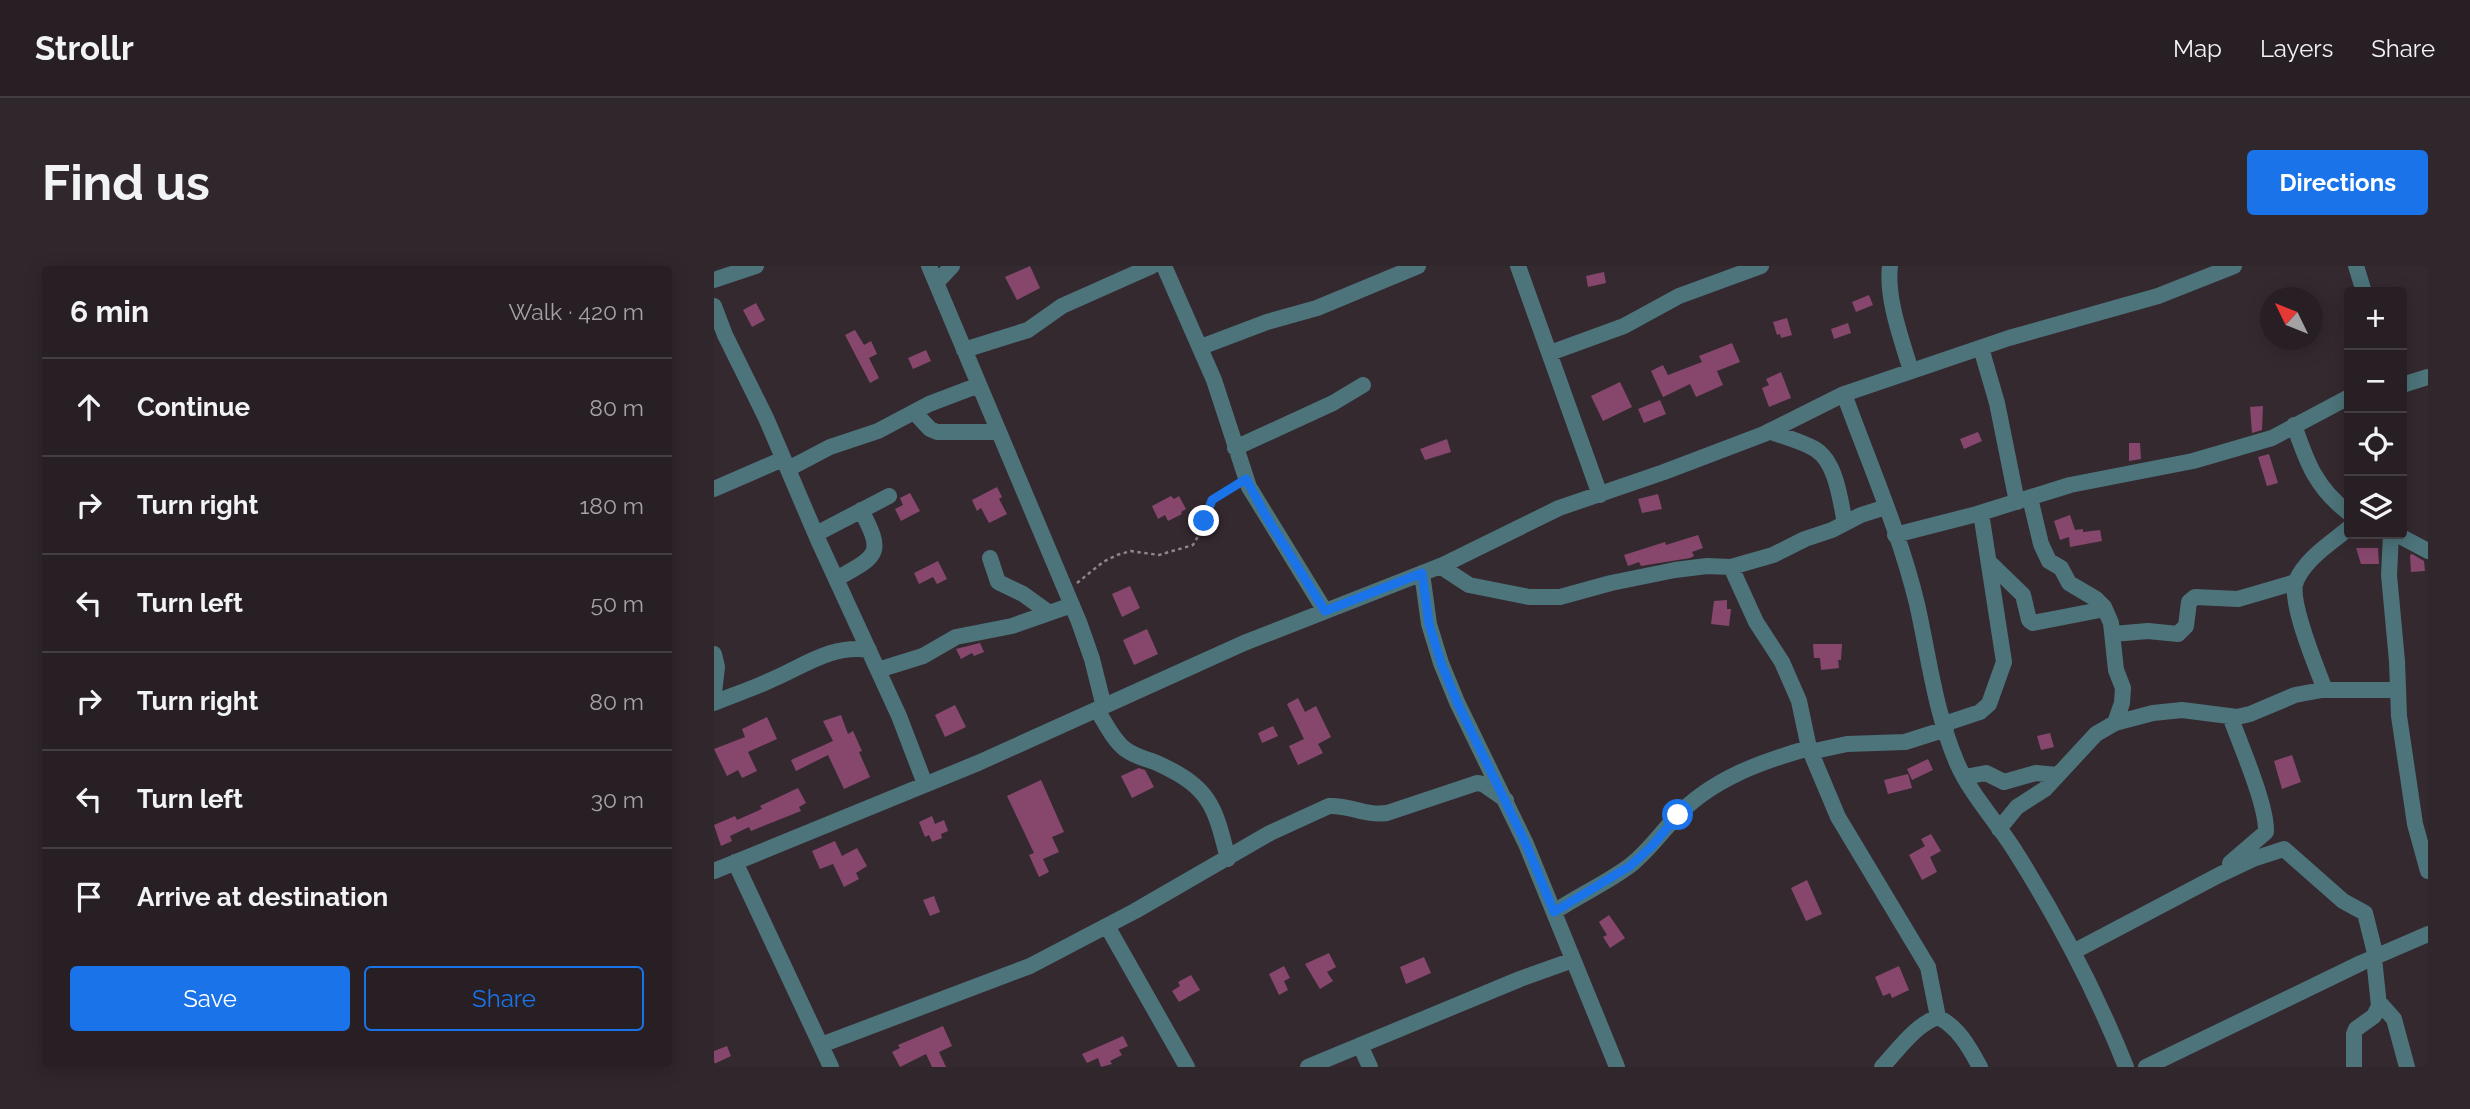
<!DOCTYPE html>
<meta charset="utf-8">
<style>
:root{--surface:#281f24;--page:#30272c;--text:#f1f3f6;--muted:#a5a2a6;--line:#443d41;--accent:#1a73e8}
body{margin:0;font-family:Raleway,sans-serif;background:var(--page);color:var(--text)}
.controls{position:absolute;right:21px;top:21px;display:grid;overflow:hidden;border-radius:7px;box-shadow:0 4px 18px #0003}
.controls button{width:63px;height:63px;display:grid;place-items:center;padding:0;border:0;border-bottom:2px solid var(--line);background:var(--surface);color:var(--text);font:35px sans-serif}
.compass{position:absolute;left:1546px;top:21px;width:63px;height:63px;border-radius:50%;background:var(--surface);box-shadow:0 4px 18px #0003;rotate:313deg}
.stop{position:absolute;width:21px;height:21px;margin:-16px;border:5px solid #1a73e8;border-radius:50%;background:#fff}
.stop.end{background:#1a73e8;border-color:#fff;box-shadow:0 2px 7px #0008}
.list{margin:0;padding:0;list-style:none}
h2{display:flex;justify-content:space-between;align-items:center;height:91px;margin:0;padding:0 28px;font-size:30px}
h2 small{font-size:23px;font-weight:400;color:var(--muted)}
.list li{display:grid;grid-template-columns:46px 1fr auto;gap:21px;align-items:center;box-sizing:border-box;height:98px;padding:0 28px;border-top:2px solid var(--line)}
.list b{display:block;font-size:26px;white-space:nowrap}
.list em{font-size:23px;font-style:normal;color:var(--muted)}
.actions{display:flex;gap:14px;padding:21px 28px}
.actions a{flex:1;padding:16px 0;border:2px solid var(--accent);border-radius:7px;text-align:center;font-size:24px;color:var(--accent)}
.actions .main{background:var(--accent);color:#fff}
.icon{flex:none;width:38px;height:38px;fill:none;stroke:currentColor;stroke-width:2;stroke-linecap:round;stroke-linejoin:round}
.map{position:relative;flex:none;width:1714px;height:801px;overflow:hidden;border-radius:7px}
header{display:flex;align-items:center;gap:42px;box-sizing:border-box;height:98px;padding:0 35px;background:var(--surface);border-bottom:2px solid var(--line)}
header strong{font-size:33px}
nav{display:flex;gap:38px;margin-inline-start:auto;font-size:24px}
.intro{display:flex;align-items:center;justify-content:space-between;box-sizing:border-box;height:168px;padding:0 42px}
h1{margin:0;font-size:49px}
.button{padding:18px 32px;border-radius:7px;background:var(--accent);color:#fff;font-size:24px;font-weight:700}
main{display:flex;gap:42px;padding:0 42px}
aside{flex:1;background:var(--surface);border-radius:7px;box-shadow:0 4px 18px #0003}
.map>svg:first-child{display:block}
.building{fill:#87476d}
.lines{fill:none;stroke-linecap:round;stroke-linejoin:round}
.path{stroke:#8f858b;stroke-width:2.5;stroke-dasharray:3.5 3.5;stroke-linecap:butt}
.minor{stroke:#4d747b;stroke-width:16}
.route{stroke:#1a73e8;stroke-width:9}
</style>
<header>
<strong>Strollr</strong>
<nav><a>Map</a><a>Layers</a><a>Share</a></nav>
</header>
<div class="intro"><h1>Find us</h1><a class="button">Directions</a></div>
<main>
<aside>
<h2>6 min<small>Walk · 420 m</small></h2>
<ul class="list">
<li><svg class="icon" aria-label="ahead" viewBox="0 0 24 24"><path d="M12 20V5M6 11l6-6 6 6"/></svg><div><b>Continue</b></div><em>80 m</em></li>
<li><svg class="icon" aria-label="right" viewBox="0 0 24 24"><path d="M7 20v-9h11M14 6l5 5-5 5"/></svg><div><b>Turn right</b></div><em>180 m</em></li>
<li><svg class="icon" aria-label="left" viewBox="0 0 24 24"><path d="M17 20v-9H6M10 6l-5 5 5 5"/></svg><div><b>Turn left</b></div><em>50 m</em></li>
<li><svg class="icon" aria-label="right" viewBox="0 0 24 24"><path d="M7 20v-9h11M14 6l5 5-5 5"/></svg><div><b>Turn right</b></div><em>80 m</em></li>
<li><svg class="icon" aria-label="left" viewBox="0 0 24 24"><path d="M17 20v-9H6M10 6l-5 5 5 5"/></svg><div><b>Turn left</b></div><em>30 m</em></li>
<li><svg class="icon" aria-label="arrive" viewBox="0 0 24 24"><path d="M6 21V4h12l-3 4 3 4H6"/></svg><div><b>Arrive at destination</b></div></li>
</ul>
<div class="actions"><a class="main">Save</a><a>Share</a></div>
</aside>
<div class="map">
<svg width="1714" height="801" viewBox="0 0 1714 801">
<rect width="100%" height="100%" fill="#352930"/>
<!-- building -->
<path class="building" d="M316,0L326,22L303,34L291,11Z
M890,6L892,17L874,21L872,10Z
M1155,29L1159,39L1142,46L1138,36Z
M42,37L51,54L38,61L29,44Z
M1073,52L1078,69L1067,72L1066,68L1063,69L1059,56Z
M1134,57L1137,67L1120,73L1117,63Z
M141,64L150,79L157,75L163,88L155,92L165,112L156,117L131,69Z
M1018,77L1026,96L1003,105L1009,119L982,131L976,118L949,131L937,105L949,99L954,109L988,96L985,90Z
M212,84L217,95L199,103L194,92Z
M1067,106L1077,132L1055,141L1048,122L1055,119L1052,113Z
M906,116L918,141L889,155L877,130Z
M946,134L952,148L930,157L924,143Z
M1549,140L1548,164L1538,167L1536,141Z
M1264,166L1268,175L1250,183L1246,173Z
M733,173L737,186L711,194L706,183Z
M1415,177H1426L1427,193L1415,195Z
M1555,188L1564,217L1553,220L1544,191Z
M283,221L288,231L285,233L293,248L275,257L267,242L263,245L258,234Z
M196,227L206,245L187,255L181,243L189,239L186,232Z
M944,228L948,243L928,247L924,233Z
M457,230L460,233L465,230L472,243L467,246L468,248L454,255L451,249L444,253L438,240Z
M1356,249L1361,264L1369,263V266L1386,264L1388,275L1356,281L1355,271L1346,274L1340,255Z
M984,269L989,282L978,286L980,290L976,292L927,300L925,296L914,300L910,289L951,276L952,279Z
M1642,282H1664L1665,298H1647Z
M1698,288L1710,295L1711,305L1697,306L1696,289Z
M224,295L233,313L223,318L219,311L205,318L200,307Z
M416,320L426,342L408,351L398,328Z
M1013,334V343H1017L1015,360L997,358L1000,335Z
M433,363L444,388L420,399L409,374Z
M266,377L270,386L260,390L258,387L247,393L242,383Z
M1099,378H1128L1127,394H1124L1125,402L1107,404L1106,392H1100Z
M584,432L591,446L602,440L617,471L604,478L609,487L584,499L575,480L590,473L573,438Z
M241,439L252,461L231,471L221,449Z
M127,449L134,468L139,465L148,485L145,486L156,511L130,523L114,489L82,505L77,494L119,475L109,455Z
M53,451L63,473L34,486L43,505L28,512L24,504L13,510L0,483L31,471L28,463Z
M559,460L564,470L548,477L544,467Z
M1336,467L1340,481L1327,484L1323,470Z
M1578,489L1587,516L1568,523L1560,495Z
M1214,493L1219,504L1198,514L1193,503Z
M425,502L431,504L440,521L418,532L407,510Z
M1194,508L1198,522L1174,528L1170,514Z
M327,514L350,566L338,571L345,586L329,593L335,606L325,611L315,589L320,587L293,530Z
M84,522L92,537L85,541L87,545L37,565L35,561L16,570L18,575L7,580L0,559L21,550L23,554L48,543L46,540Z
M218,550L221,558L230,554L234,565L227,568L228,572L218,576L215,569L211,571L205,556Z
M1217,568L1227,585L1216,591L1223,606L1208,614L1195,589L1211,580L1207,573Z
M121,575L128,590L143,582L153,600L142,607L145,613L130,621L119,598L106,603L98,585Z
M1093,614L1108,648L1092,655L1077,622Z
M220,630L226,646L216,650L209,634Z
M895,649L911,672L896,682L889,671L893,669L885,656Z
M615,687L622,701L613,706L619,715L606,723L591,698Z
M710,691L717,707L692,718L686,701Z
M570,700L576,712L570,715L574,724L565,729L555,708Z
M1185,700L1195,724L1178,732L1176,727L1169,730L1161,711Z
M477,709L486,724L465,736L458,725L466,720L464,716Z
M229,760L238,780L225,786L232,801H218L212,788L186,801L178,786L186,782L184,779Z
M409,770L414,780L405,784L408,789L396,795L398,798L387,801L384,792L373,797L368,788Z
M13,780L17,790L0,798V785Z"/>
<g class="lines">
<!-- path -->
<path class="path" d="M363,317L389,296L403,289L417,285L445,289L479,279L487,265L498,234L521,221"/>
<!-- minor -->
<path class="minor" d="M215,0L365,356L378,393L390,441
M450,0L500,114L535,221L611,345
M804,0L886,229
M1176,0C1172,33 1188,74 1197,105
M1642,0L1650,26
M0,14L42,0
M223,16L238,0
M0,40L11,69L52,152L105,276L185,450L211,518
M487,81L553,56L603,42L704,0
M1267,82L1283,137L1303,236
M250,84L314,64L348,40L438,0
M836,87L910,60L965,30L1047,0
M1688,119L1714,111
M1130,128C1155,197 1186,267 1203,338C1215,391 1221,446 1243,497C1257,529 1283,556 1301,585C1344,653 1382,726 1412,801
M200,146L216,163L223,166H284
M1580,159C1593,197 1602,222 1635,247
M1055,165C1070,171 1087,175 1101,183C1123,197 1126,234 1131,257
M521,182L619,137L649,119
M74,203L116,181L164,165L215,138L265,119
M0,223L69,193
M1316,232L1327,278L1335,295L1347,302L1355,317L1382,333L1390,341L1397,357L1402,404L1409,422L1408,437L1401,457
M102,268L175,230
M1677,268L1675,309L1683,395L1685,450L1701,558L1714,605
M1682,268L1714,285
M1181,269L1263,248L1356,219L1479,195L1558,172L1635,131
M276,292L284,316L309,328L334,346
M1275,296L1309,329L1315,354L1319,357L1391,343
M726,300L755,319L815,331H846L897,317L961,304L993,300L1017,301L1059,289L1091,273L1118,264L1147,249L1172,241
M1017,301L1042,356L1068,396L1085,435L1095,482L1124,551L1214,701L1224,751
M708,307L715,358L727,397L743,436L812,578L903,801
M122,313C165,289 170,288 147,244
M1399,368L1434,365L1464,368L1472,360L1475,336L1481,331L1524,333L1582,316
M0,388L3,401L0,427
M164,404L209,390L242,371L298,360L358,339
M1611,424C1603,402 1574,335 1582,315C1592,292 1617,277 1635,262
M0,437C19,429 38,423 57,414C90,400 118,378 155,384
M383,444C391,456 399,474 411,483C421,491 434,493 445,498C497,522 501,541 514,593
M1230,458L1266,446L1275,438L1290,396L1267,247
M1096,486L1133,478L1191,476L1232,463
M1251,511L1272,507L1290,516L1322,507L1343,509
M1285,563L1303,541L1331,523L1382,468L1401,457L1439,447L1468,444L1523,451L1536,448L1581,429L1608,424H1684
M21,596L117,801
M1516,597L1552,566C1553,539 1526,478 1516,450
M0,605L264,497L530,377L729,299L845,242L950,206L1050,168L1130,128L1295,72L1444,30L1520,0
M840,646C865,629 895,616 918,598C935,584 947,567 962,551C998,513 1046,496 1095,482
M393,660L473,801
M1359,686L1505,609L1539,593L1570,583L1629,635L1651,647L1662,691
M1665,736L1680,753L1693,801
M107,779L316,700L421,645L556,567L615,540C637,539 650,550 673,547L763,517L769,518L792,534
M646,779L656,801
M594,801L806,713L859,694
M1168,801C1184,784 1201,759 1224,751C1245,762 1255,781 1266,801
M1432,801L1647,697L1714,668
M1640,801V768L1642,763L1660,750L1665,740L1660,692"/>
</g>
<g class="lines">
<!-- route -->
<path class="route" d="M490,255L498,234L532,213L553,252L611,345L708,307L715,358L727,397L743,436L812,578L840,646L916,600L937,581L964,549"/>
</g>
</svg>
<div class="controls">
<button>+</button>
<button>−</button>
<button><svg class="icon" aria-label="locate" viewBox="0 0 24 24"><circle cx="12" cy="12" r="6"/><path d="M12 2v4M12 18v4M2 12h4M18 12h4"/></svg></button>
<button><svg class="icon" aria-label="layers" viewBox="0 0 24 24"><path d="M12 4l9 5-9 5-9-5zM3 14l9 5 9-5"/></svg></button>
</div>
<svg class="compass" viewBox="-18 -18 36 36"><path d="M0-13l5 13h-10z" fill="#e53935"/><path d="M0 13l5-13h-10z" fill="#a5a2a6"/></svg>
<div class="stop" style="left:964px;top:549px"></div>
<div class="stop end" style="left:490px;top:255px"></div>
</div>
</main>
